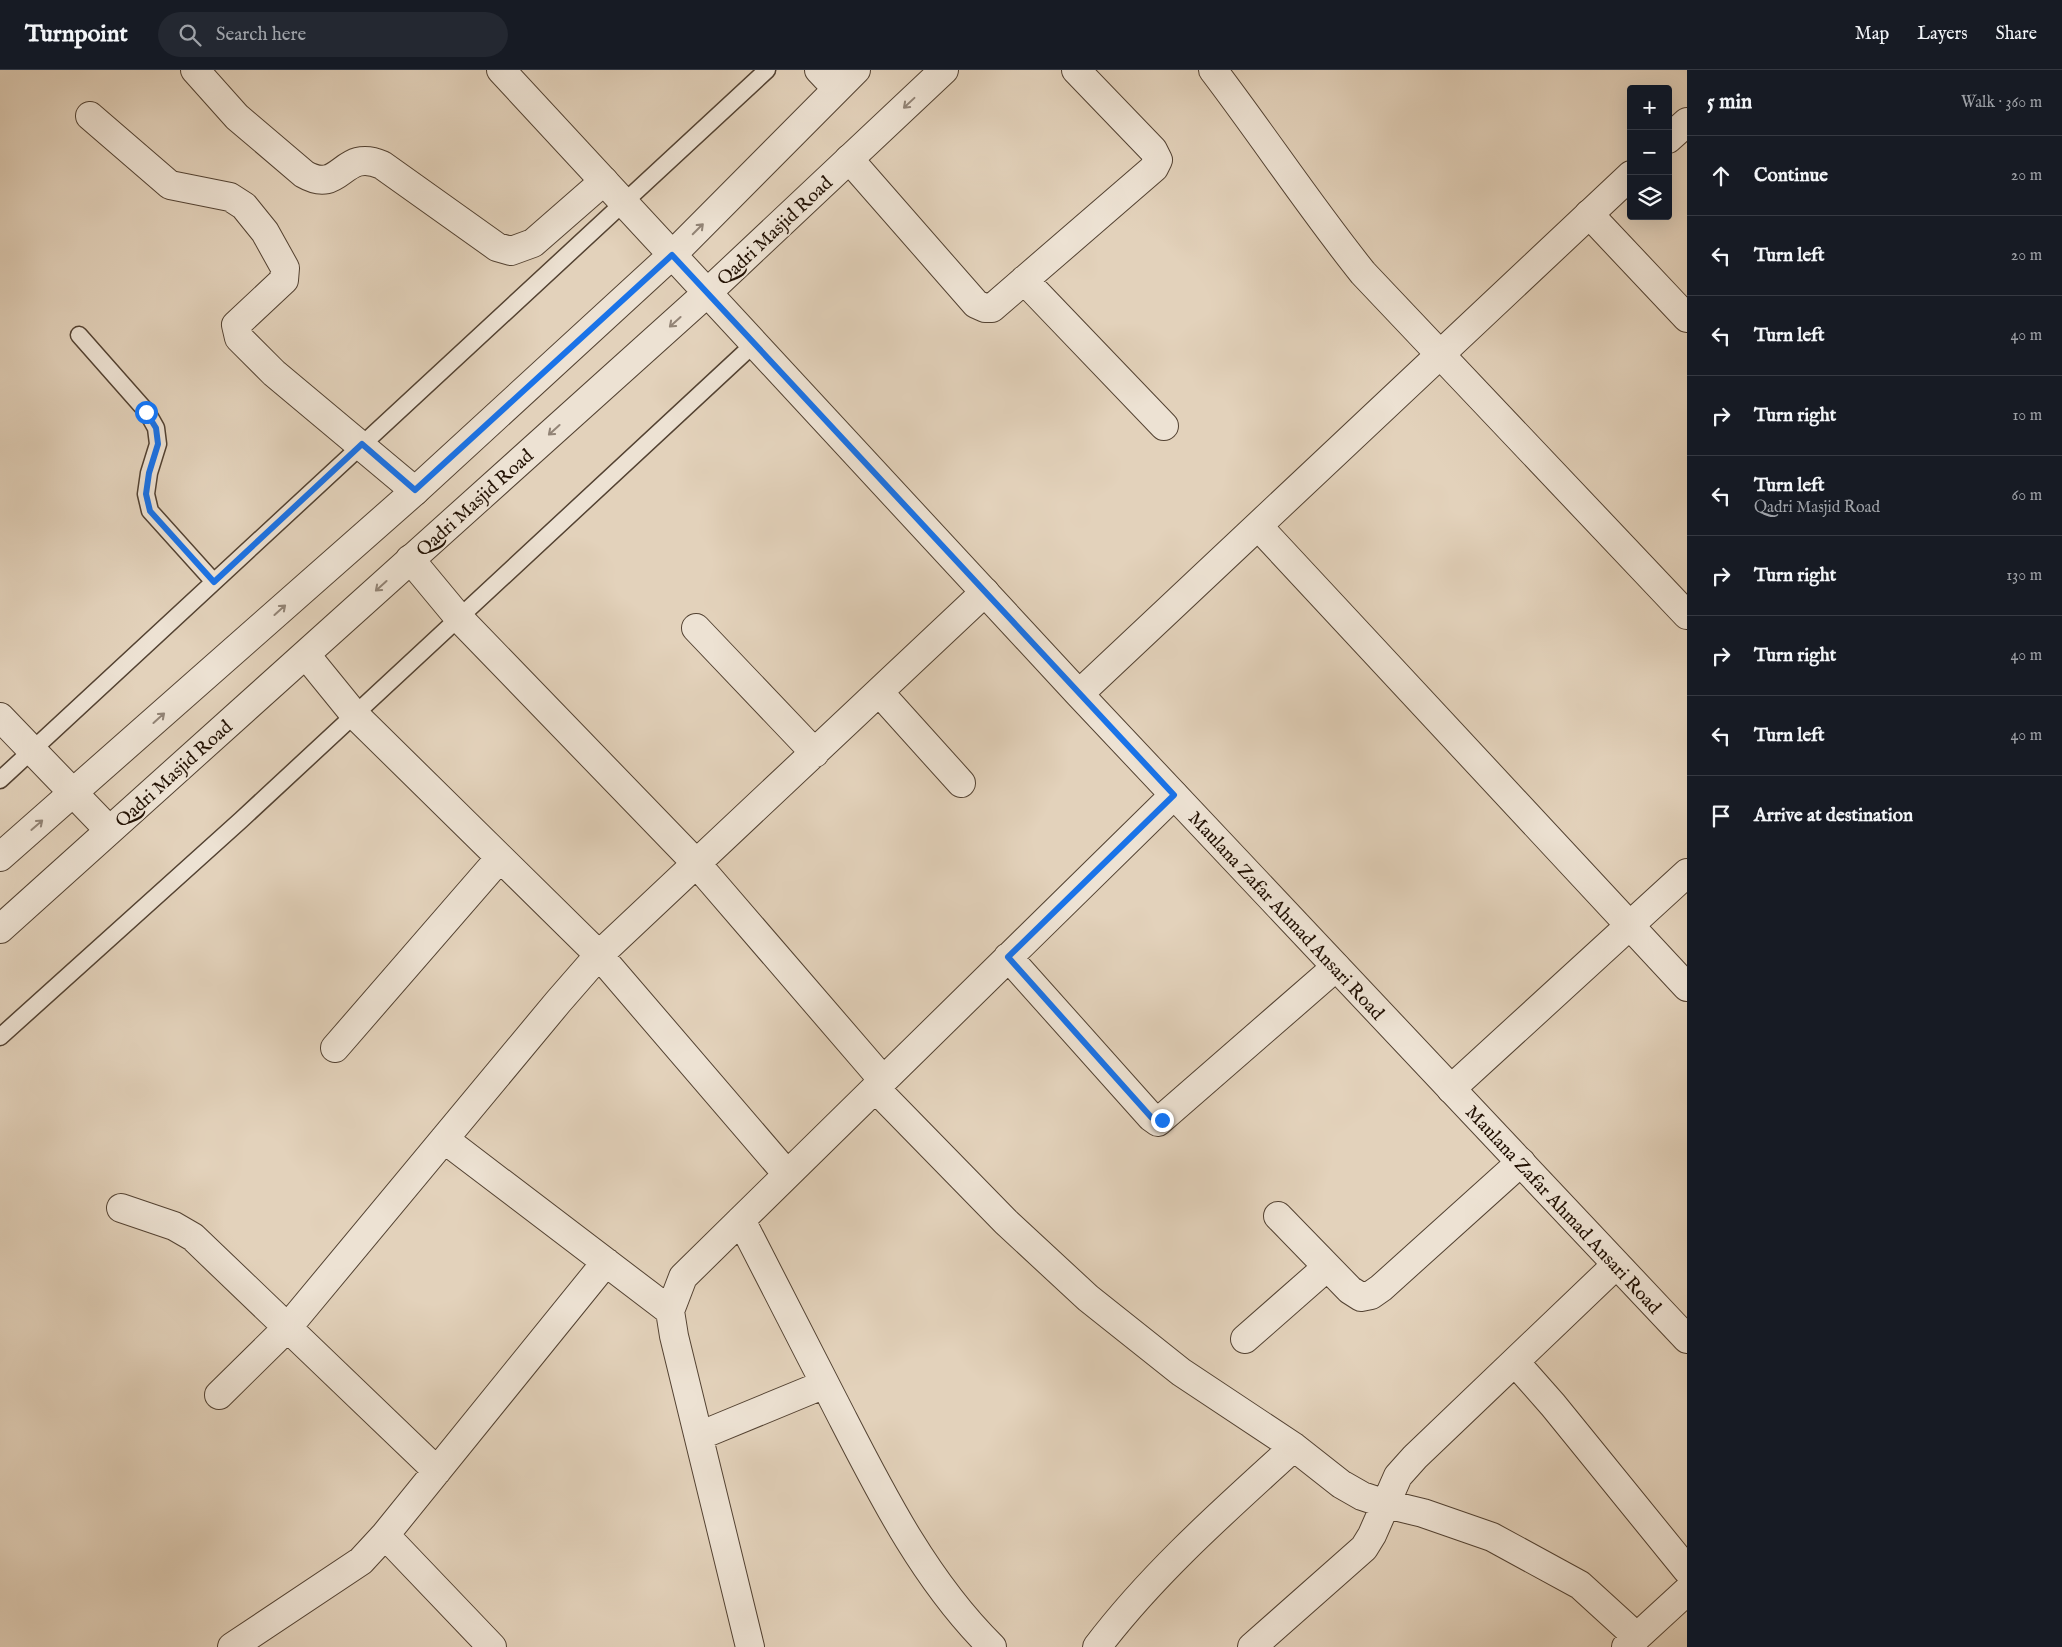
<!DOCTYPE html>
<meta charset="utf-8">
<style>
:root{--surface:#171b24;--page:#242831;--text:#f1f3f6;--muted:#9ea1a6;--line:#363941}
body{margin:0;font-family:"IM FELL English",serif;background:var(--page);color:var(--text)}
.controls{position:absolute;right:15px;top:15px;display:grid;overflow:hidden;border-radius:5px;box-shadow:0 5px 20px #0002}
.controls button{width:45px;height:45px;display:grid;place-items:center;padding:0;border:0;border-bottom:1px solid var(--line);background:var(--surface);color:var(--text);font:25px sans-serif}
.stop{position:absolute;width:15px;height:15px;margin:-11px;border:4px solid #1a73e8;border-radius:50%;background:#fff}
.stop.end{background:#1a73e8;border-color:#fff;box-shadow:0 1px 5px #0008}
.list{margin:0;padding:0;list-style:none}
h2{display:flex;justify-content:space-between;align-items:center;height:65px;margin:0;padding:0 20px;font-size:21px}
h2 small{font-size:16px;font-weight:400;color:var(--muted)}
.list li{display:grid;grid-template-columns:32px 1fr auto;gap:15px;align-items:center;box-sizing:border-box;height:80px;padding:0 20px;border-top:1px solid var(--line)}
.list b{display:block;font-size:19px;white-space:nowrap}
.list p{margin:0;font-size:16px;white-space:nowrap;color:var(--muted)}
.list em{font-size:16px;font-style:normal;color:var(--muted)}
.icon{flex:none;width:28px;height:28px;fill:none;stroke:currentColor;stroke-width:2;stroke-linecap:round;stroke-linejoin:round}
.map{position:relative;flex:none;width:1687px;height:1577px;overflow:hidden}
header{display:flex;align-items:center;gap:30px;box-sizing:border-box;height:70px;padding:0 25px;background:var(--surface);border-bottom:1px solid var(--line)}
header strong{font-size:24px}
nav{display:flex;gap:28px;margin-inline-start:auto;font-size:18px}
.search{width:350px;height:45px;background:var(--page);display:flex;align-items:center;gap:12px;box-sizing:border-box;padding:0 18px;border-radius:28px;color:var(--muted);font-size:19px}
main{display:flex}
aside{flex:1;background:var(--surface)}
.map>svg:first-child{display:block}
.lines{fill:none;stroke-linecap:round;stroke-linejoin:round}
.service-casing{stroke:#534232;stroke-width:19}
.minor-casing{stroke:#534232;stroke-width:30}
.tertiary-casing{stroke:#534232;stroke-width:30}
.service{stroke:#ede2d3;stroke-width:16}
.minor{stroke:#ede2d3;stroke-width:28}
.tertiary{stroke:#ede2d3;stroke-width:28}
.oneway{stroke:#928476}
.route{stroke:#1a73e8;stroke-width:6}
.labels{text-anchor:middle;stroke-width:4;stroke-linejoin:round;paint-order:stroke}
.street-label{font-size:19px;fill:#231204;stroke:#ede2d3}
</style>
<header>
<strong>Turnpoint</strong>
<div class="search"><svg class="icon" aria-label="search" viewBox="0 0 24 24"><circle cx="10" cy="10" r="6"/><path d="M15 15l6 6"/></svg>Search here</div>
<nav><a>Map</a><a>Layers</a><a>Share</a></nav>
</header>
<main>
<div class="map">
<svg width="1687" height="1577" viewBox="0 0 1687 1577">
<rect width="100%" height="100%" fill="#e3d2bb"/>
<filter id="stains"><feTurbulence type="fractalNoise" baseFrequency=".004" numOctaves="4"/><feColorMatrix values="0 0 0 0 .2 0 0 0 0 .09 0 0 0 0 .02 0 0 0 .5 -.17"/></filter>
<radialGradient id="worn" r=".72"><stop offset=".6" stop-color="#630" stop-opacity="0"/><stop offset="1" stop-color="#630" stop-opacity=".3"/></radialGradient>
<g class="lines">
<defs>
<path id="service" d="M79,265L147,342L156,358L158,374L149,403L146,424L150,441L214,512
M0,710L767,0
M0,967L241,750L755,273"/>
<path id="minor" d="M195,0L237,47L304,104C342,126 341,77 382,95L497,177L511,181L533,173L604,111
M819,0L836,18
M1213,0C1264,67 1310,137 1363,203L1687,545
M90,46L170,115L230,127L244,136L265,162L285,198L284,210L236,255L239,268L274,303L415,421
M849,89L976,234L985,238H992L1154,98L1158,90L1153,80L1076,0
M1589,144L1687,248
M1024,210L1164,356
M410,489L459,548L696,793L883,1010
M696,558L815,683
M306,585L354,644L599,885L787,1104
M879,622L961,713
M0,647L109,760
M1008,887L1151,1047L1158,1052L1336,897
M335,978L499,789
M875,1018L1006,1152L1088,1228L1181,1302L1294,1377L1341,1414L1362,1426L1386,1434L1423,1443L1492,1467L1580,1515L1637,1567
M1451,1019L1687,803
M444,1069L670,1241
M121,1138L174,1156L193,1167L437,1401
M1278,1146L1350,1220L1361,1227L1371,1225L1381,1218L1521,1092
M741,1150C775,1217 809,1283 843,1349C884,1429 927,1513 992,1577
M1245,1269L1327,1197
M1515,1292L1553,1335L1687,1500
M219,1325L288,1257L558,932L599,885L985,522
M699,1366L825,1314
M385,1465L492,1577
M232,1577L361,1491L385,1465L606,1192
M750,1577L674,1266L670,1241L683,1207L1174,725
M1097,1577C1153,1503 1226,1439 1294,1377
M1252,1577L1364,1478L1372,1465L1398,1406L1415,1387L1616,1195
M1626,1577L1687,1521"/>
<path id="tertiary" d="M501,0L1079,624L1687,1269
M1668,69L1687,52
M1258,456L1687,917
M1079,624L1631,105
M0,787L415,421L672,185L856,0
M0,859L707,223L944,0"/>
</defs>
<!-- service casing -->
<use href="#service" class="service-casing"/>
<!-- minor casing -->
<use href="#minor" class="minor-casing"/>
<!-- tertiary casing -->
<use href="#tertiary" class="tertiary-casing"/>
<!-- service -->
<use href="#service" class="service"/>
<!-- minor -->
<use href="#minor" class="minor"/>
<!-- tertiary -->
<use href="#tertiary" class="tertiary"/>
</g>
<!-- one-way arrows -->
<defs><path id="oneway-shaft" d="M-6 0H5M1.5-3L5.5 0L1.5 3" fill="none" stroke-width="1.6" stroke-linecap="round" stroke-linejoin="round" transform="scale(1.25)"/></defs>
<g class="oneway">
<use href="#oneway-shaft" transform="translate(909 33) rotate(137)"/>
<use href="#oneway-shaft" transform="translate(698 159) rotate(-45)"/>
<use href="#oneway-shaft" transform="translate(675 252) rotate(138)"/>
<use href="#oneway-shaft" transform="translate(554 360) rotate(138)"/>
<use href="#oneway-shaft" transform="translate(381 516) rotate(138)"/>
<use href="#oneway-shaft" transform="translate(280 540) rotate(-42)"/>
<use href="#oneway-shaft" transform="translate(159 648) rotate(-42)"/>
<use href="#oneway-shaft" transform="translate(37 755) rotate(-41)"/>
</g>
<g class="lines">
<!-- route -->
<path class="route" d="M146,342L156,358L158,374L149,403L146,424L150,441L214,512L362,374L415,420L672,185L1174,725L1008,887L1151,1047L1158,1052L1162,1050"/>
</g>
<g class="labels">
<!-- street labels -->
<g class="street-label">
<text transform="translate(774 160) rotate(-43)" y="7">Qadri Masjid Road</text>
<text transform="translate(474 432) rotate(-42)" y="7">Qadri Masjid Road</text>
<text transform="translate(173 703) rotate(-42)" y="7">Qadri Masjid Road</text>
<text transform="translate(1287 845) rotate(47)" y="7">Maulana Zafar Ahmad Ansari Road</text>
<text transform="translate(1564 1139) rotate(47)" y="7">Maulana Zafar Ahmad Ansari Road</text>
</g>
</g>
<rect width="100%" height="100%" filter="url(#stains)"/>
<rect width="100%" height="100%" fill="url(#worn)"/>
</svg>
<div class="controls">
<button>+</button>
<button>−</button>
<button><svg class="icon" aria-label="layers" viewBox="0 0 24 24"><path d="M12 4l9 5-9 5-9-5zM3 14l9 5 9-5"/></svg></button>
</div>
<div class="stop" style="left:146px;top:342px"></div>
<div class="stop end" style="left:1162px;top:1050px"></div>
</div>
<aside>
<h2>5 min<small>Walk · 360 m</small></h2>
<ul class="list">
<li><svg class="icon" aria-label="ahead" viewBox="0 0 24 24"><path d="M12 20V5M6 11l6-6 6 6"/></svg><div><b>Continue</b></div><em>20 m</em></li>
<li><svg class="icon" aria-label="left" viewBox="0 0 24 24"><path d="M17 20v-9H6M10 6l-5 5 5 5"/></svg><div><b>Turn left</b></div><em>20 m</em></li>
<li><svg class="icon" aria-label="left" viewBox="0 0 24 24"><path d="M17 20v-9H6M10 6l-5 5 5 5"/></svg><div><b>Turn left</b></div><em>40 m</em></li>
<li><svg class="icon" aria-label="right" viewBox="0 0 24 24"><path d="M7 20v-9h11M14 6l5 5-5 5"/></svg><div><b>Turn right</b></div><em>10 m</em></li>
<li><svg class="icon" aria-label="left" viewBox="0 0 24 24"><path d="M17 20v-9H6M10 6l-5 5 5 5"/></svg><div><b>Turn left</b><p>Qadri Masjid Road</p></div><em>60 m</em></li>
<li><svg class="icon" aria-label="right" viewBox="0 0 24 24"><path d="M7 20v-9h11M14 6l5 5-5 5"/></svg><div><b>Turn right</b></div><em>130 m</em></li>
<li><svg class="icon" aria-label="right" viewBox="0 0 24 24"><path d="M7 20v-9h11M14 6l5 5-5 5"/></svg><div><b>Turn right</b></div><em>40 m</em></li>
<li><svg class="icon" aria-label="left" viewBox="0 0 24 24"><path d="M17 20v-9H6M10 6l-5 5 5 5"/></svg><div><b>Turn left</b></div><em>40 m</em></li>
<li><svg class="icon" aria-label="arrive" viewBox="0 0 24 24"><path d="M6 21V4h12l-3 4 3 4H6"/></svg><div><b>Arrive at destination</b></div></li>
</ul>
</aside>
</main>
